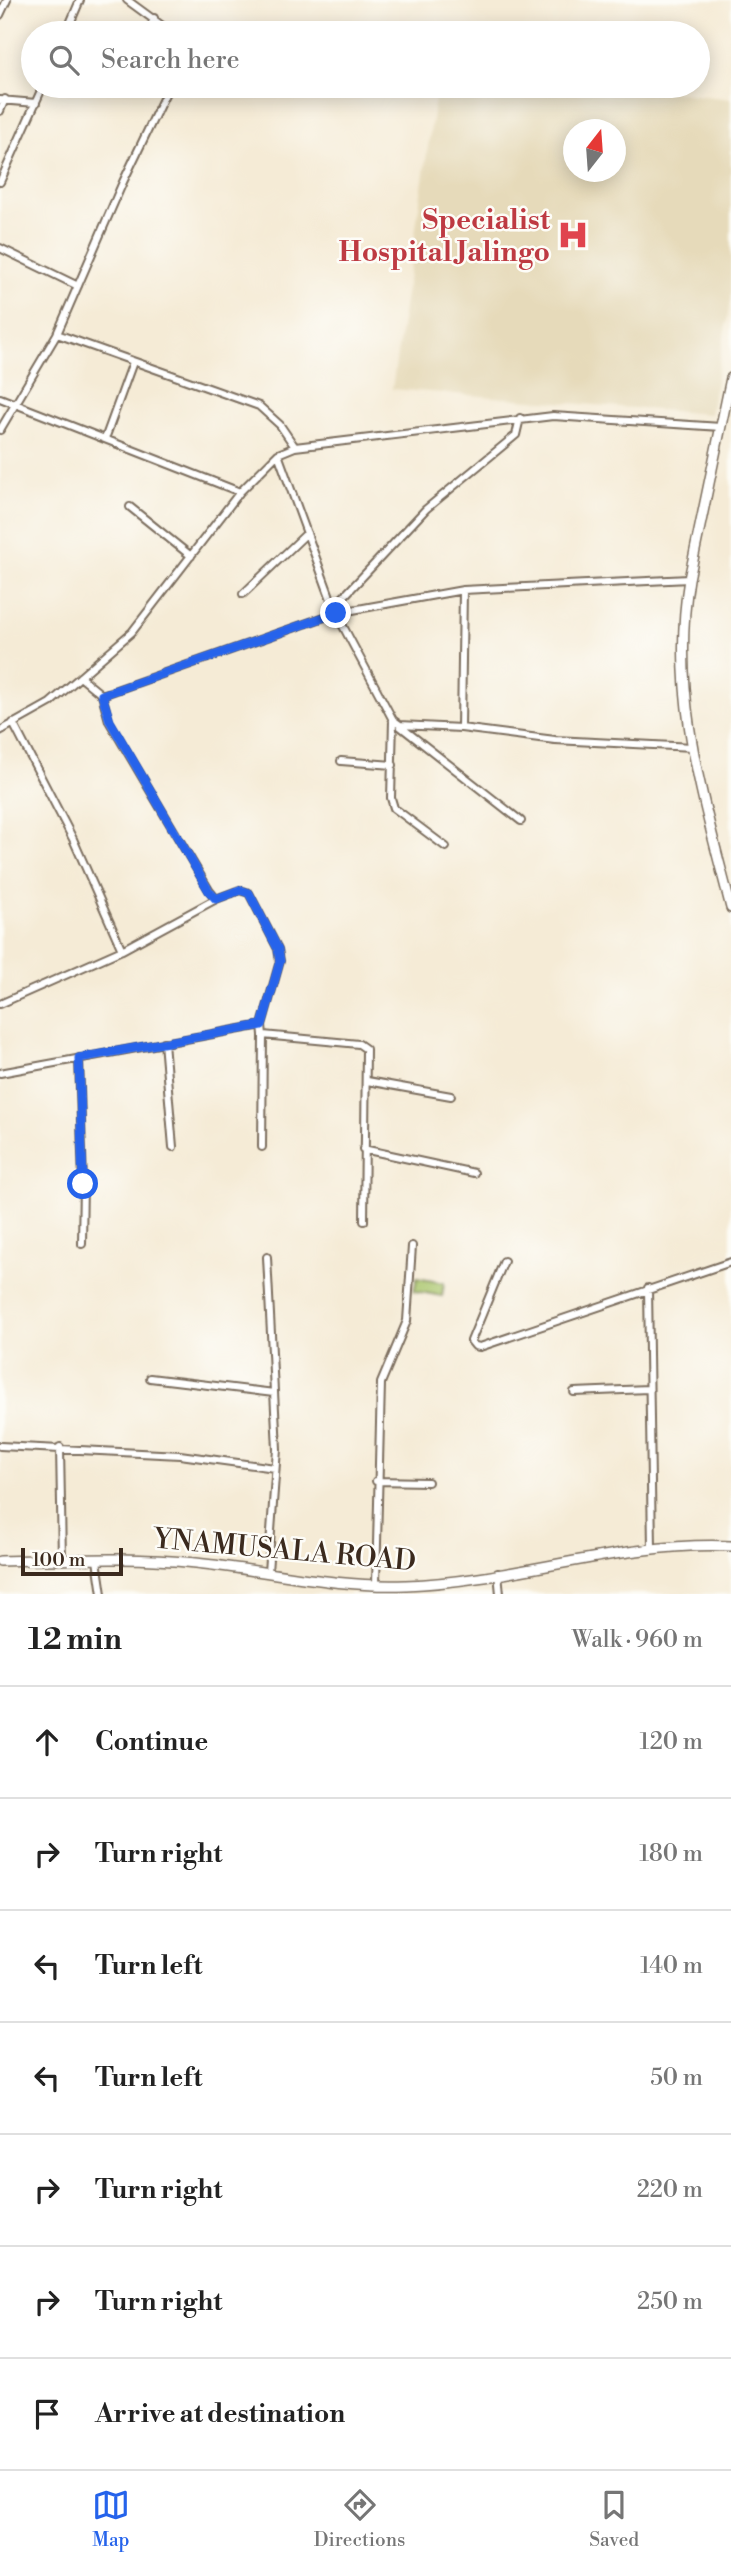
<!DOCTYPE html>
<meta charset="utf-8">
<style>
:root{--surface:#fff;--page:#f2f2f2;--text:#222;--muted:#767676;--line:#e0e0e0;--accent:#2563eb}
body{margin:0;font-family:"Libre Bodoni",serif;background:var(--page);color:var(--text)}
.compass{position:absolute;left:563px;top:119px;width:63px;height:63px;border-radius:50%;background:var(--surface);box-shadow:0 4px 18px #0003;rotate:17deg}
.scale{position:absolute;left:21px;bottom:18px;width:102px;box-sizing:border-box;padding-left:7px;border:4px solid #3b2a1e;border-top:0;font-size:19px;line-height:24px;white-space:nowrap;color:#3b2a1e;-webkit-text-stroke:5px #fdfcf7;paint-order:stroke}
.stop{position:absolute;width:21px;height:21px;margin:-16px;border:5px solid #2563eb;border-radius:50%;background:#fff}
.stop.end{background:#2563eb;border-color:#fff;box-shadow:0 2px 7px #0008}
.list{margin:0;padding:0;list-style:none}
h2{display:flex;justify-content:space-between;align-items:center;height:91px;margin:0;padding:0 28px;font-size:30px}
h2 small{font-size:23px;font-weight:400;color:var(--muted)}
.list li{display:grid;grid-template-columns:46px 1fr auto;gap:21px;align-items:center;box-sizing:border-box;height:112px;padding:0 28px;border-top:2px solid var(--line)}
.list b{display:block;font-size:26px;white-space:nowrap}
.list em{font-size:23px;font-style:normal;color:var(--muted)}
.icon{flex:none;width:38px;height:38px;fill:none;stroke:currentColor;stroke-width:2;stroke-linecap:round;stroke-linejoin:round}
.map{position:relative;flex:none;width:731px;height:1594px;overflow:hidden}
.search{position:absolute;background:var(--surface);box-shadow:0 4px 18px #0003;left:21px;right:21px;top:21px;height:77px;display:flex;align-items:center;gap:18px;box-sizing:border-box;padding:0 24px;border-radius:38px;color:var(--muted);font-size:26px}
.sheet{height:875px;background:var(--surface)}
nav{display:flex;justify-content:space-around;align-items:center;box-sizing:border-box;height:98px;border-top:2px solid var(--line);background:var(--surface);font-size:19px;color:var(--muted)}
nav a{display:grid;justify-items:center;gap:4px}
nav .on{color:var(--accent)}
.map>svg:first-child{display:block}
.built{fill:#e6daba;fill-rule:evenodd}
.grass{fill:url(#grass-tufts);stroke:#727846;stroke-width:2}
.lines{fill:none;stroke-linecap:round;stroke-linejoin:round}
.minor-casing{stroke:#7c6e5e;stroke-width:10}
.secondary-casing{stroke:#7c6e5e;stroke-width:12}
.minor{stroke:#fff;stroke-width:6}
.secondary{stroke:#fff;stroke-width:9}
.route{stroke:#2563eb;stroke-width:9}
.labels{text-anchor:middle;stroke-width:5;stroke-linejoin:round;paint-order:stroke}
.health-label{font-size:28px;font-weight:bold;fill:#be3a42;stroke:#fdfcf7;text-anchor:end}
.street-label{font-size:28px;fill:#3b2a1e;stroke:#fdfcf7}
</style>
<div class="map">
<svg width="731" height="1594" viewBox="0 0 731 1594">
<defs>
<pattern id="grass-tufts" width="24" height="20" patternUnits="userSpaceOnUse" patternTransform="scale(1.75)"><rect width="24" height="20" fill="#aac66d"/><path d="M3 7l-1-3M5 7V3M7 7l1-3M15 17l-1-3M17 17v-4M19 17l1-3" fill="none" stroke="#93aa5e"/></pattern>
</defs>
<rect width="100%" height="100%" fill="#fdfcf7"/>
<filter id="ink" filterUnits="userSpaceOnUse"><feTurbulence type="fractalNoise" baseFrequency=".0143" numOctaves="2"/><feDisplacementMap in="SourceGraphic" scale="14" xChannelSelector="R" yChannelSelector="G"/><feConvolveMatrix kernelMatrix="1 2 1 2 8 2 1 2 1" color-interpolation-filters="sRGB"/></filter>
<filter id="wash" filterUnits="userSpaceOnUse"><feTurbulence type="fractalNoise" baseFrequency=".00686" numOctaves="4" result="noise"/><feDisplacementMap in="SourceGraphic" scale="28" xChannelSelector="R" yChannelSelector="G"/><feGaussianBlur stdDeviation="1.57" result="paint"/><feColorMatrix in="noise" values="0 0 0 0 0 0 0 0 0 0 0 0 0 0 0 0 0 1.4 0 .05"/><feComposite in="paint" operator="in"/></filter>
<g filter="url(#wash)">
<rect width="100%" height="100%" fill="#f5ebd6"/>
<!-- built -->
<path class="built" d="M437,86H620L731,99V298L710,414L392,389ZM574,130H616V172H574Z"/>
<!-- grass -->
<path class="grass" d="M417,1278L444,1283L442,1296L414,1291Z"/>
</g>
<g filter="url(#ink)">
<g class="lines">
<defs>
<path id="minor" d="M127,0L172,33
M0,15L7,0
M66,33L80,0
M148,33L154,18
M169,86L123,182L57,334L259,406L280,425L295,447
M124,89L125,86
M0,100L36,103
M0,111L5,99
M0,182L43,86
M0,248L78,286
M0,398L240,492
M0,430L57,334
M105,439L133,362
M278,454L336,613L393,720L391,798L394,808L446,847
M130,507L191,556
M243,594L307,533
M334,607L426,509L516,435L520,418
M80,677L102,695L109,721L209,890L216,899L240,890L249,893L278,949L280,961L262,1025
M102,695L336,613L463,590L689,579
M393,720L400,725L461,728L555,740L693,747
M401,727L521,821
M461,728L463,590
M0,731L50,703L132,632L240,492L278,454L295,447L553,416L721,427
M341,761L393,765
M122,950L216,899
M0,1004L122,950L73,839L13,723
M164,1042L173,1147
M79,1058L83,1184L82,1244
M0,1073L262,1025L263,1035L359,1044L366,1049L364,1221
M367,1081L451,1096
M262,1147L263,1035
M363,1149L474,1173
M267,1257L277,1449L268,1572
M504,1261L471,1341L475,1346L480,1347L731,1262
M648,1288L652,1548
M150,1378L274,1393
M574,1392L648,1389
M0,1446L180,1455L275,1468
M60,1447L62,1560
M376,1481L428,1482
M97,1560L102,1594
M498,1573L500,1594
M376,1584L381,1383L407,1321L412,1246"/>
<path id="secondary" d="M731,378L689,579C670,694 703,798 731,908
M0,1561C65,1560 131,1556 196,1563C265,1570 336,1588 406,1585C516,1581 620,1541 731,1546"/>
</defs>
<!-- minor casing -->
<use href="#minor" class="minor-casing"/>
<!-- secondary casing -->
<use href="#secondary" class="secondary-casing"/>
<!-- minor -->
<use href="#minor" class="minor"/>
<!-- secondary -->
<use href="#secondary" class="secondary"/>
</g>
</g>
<g class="lines" filter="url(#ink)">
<!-- route -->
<path class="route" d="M83,1184L79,1058L262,1025L280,961L278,949L249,893L240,890L216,899L209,891L110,721L102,695L336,613"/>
</g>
<!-- icons -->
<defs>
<symbol id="hospital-bare" viewBox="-9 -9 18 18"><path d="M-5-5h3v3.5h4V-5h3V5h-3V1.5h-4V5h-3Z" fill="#e0444e" stroke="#fdfcf7" stroke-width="2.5" paint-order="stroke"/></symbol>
</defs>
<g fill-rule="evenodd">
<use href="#hospital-bare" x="551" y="213" width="44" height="44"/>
</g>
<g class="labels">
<!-- health labels -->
<g class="health-label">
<text x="550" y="229">Specialist<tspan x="550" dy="32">Hospital Jalingo</tspan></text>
</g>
<!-- street labels -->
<g class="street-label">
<text transform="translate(285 1549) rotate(5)" y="10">YNAMUSALA ROAD</text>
</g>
</g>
</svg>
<svg class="compass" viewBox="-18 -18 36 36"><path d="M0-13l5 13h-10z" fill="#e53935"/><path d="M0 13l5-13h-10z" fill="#767676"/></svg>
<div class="scale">100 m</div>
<div class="stop" style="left:83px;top:1184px"></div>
<div class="stop end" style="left:336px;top:613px"></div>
<div class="search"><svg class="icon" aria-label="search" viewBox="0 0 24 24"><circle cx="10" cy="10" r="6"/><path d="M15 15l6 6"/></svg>Search here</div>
</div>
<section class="sheet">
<h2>12 min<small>Walk · 960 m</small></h2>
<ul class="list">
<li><svg class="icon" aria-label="ahead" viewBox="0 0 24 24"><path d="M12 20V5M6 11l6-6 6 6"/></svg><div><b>Continue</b></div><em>120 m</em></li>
<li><svg class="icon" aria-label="right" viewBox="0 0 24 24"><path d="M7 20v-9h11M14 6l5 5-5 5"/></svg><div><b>Turn right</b></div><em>180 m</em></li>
<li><svg class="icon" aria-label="left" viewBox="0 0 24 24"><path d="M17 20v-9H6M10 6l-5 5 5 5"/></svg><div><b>Turn left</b></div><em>140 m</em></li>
<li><svg class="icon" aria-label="left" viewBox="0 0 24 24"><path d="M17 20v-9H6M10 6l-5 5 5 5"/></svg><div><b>Turn left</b></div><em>50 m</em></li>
<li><svg class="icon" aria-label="right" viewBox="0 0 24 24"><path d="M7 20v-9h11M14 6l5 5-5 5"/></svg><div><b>Turn right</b></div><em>220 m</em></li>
<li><svg class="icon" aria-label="right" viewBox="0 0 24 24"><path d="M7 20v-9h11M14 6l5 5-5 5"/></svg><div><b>Turn right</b></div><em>250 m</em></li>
<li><svg class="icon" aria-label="arrive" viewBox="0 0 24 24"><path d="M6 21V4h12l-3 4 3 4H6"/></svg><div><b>Arrive at destination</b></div></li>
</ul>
</section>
<nav>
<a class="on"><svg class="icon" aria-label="map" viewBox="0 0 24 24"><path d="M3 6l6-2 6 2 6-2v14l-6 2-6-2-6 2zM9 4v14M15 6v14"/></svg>Map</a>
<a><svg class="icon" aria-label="directions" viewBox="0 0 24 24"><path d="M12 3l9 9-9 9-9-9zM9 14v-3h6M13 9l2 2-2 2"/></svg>Directions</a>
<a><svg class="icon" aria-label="saved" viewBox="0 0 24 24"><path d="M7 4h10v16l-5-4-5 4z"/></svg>Saved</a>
</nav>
